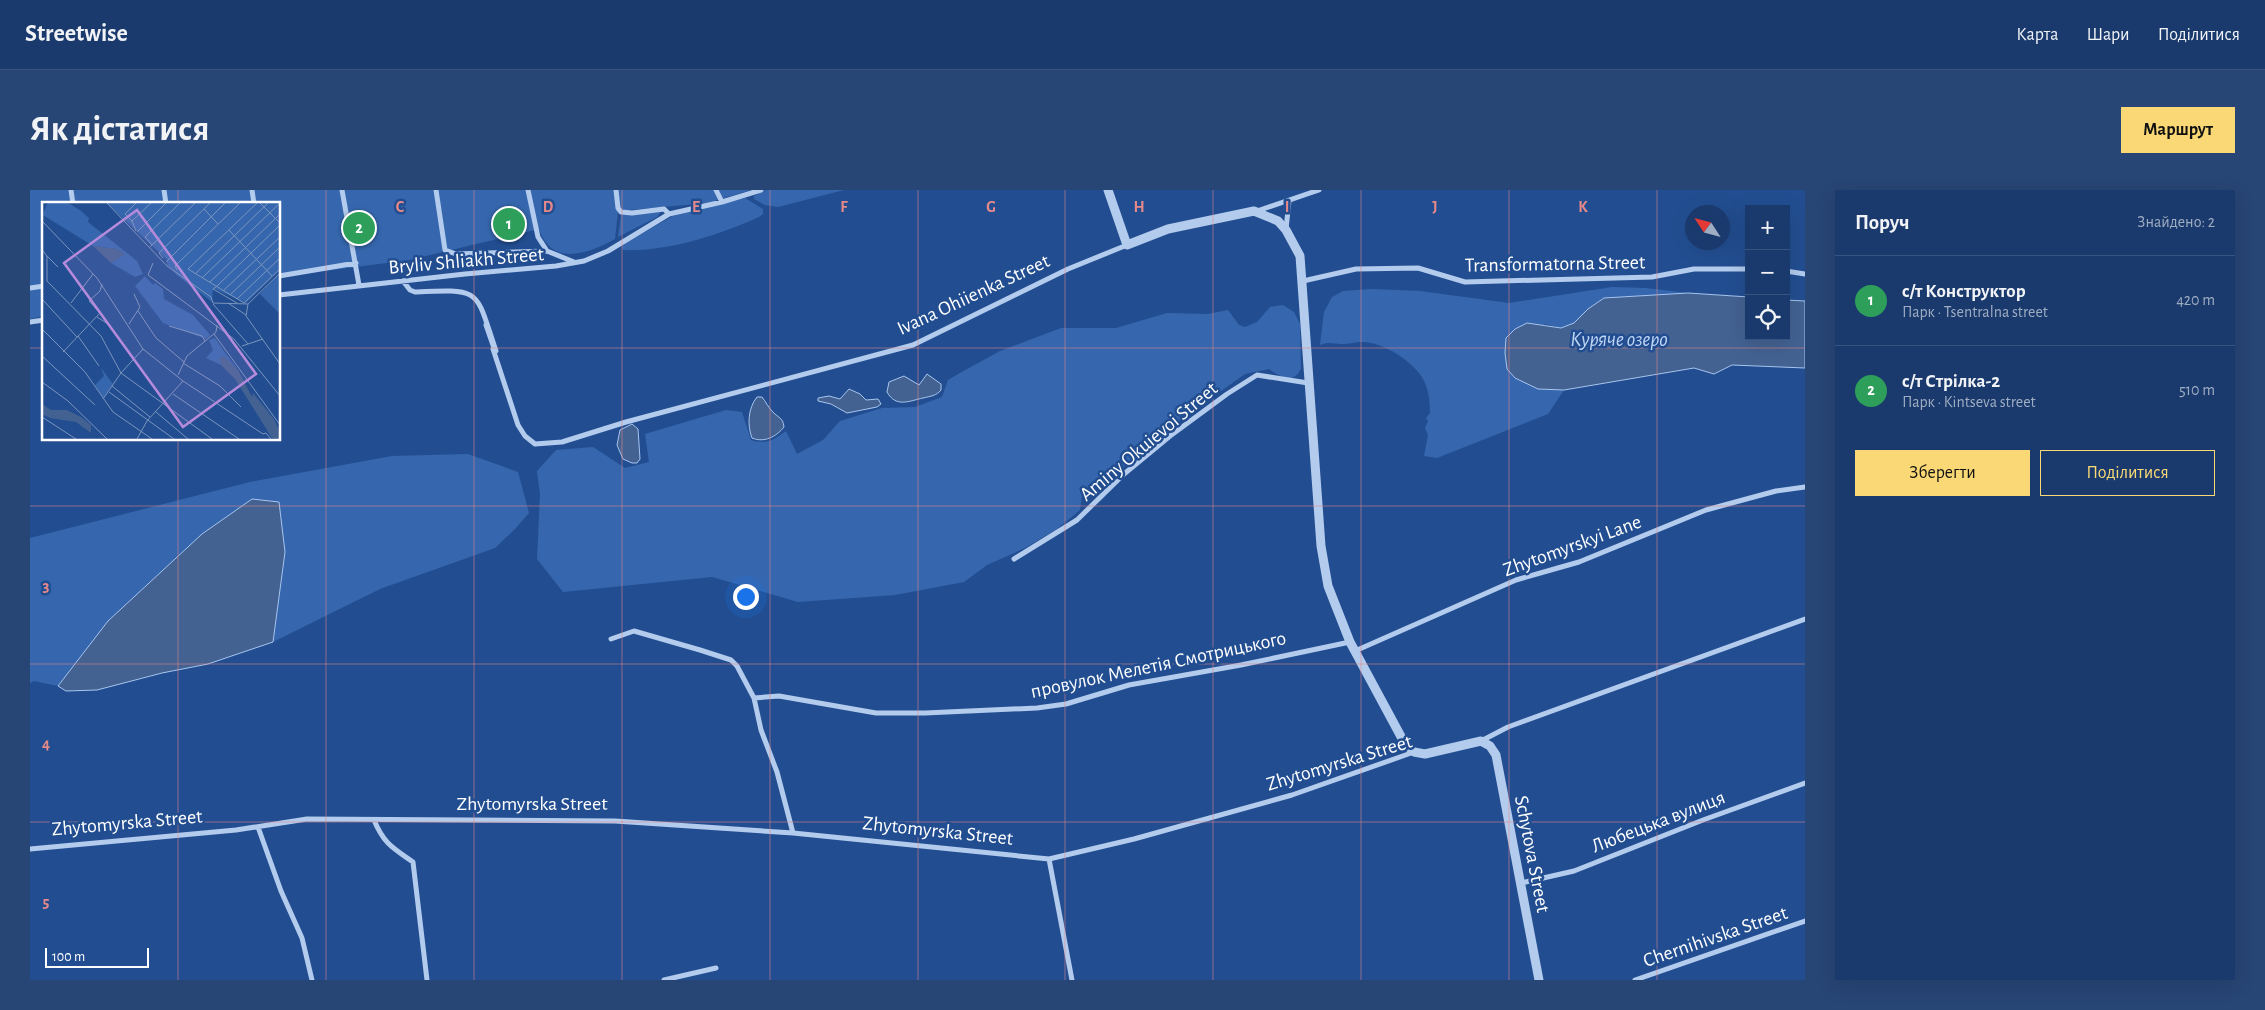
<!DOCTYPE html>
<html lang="uk">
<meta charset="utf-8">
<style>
:root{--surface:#1a3a6d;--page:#274575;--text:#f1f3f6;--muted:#9fadc2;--line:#385480;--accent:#f9d875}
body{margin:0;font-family:"Alegreya Sans",sans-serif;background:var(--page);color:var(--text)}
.controls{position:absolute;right:15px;top:15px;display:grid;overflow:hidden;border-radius:0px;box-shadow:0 5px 20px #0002}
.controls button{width:45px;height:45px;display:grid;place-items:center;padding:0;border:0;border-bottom:1px solid var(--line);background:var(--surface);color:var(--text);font:25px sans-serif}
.compass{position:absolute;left:1655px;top:15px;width:45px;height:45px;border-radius:50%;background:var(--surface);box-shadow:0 5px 20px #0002;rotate:306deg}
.scale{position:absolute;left:15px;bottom:12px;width:104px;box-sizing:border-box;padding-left:5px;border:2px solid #fff;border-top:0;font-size:14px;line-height:18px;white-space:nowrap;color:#fff;-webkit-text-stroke:4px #224e91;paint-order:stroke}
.you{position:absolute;left:715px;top:406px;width:18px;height:18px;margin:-12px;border:4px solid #fff;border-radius:50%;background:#1a73e8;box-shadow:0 0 0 8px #1a73e833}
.badge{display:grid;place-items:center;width:32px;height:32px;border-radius:50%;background:var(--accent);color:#fff;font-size:16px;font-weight:700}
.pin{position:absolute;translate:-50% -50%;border:2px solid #fff;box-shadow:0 1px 5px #0006}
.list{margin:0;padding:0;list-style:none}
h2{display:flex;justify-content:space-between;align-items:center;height:65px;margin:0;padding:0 20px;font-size:21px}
h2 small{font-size:16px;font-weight:400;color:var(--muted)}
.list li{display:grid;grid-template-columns:32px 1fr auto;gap:15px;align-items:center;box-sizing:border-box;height:90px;padding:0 20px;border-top:1px solid var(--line)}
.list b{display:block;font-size:19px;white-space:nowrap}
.list p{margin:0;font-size:16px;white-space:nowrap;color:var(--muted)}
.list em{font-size:16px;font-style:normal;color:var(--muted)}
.actions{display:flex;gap:10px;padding:15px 20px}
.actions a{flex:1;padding:11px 0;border:1px solid var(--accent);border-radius:0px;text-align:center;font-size:18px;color:var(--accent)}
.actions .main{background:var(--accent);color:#111}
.icon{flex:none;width:28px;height:28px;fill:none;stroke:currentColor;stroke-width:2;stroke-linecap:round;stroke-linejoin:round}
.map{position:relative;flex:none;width:1775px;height:790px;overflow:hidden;border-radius:0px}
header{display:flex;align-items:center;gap:30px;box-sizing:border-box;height:70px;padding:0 25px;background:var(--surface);border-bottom:1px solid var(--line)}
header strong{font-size:24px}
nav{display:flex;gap:28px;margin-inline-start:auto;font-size:18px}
.intro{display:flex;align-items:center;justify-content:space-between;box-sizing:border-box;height:120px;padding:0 30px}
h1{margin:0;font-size:35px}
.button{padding:12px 22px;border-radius:0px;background:var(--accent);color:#111;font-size:18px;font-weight:700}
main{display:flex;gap:30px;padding:0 30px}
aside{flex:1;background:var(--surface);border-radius:0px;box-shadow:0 5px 20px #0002}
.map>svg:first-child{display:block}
.green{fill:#3667ae}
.water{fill:#436292;stroke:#a7c5ee}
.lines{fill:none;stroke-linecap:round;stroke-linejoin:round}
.minor{stroke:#b3cbed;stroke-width:5}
.tertiary{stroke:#b3cbed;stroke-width:9}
.grid{fill:none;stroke:#e88989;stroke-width:1;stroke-opacity:0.55}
.labels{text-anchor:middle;stroke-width:5;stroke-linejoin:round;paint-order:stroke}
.street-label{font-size:20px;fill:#fff;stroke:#224e91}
.water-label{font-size:21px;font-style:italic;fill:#bfd5f4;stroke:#224e91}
.inset-road{fill:none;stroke:#7a95bd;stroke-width:1}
.view{fill:#b68bdc;fill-opacity:0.15;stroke:#b68bdc;stroke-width:2.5}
.inset-edge{fill:none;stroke:#fff;stroke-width:2.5}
.grid-label{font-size:16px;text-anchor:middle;font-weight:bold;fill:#e88989;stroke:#224e91;stroke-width:5;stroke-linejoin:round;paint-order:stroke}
</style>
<header>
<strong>Streetwise</strong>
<nav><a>Карта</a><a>Шари</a><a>Поділитися</a></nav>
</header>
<div class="intro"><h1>Як дістатися</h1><a class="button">Маршрут</a></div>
<main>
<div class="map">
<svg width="1775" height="790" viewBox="0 0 1775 790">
<rect width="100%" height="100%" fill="#224e91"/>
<!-- green -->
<path class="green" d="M0,0H721L677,13L588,21L585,49C559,63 522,78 509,39L379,70L249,87V14H14V126L0,129Z
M736,0H814L748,17L735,15L724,9V6Z
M715,8L733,19V24L729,27C689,45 637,62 593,60L592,56L597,52L643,26Z
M632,20L627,27L588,47L591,25Z
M1582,97L1616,98L1658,103L1574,108L1558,119L1544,133L1531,138L1514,134L1508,199L1534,200L1518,224L1407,268L1394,266L1398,245L1395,238L1398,231L1396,228L1400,223C1400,211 1399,200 1393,189C1383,171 1353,152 1332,152C1326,152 1319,154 1313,154C1305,154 1298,151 1290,155L1294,122L1302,107L1313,101L1342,99L1390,101L1479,113Z
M1253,115L1264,122L1270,134L1271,178C1264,195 1251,187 1239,179L1215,184L1135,241L1092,278L1067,289L1052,305L1050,320L1027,339L995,358L957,375L934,392L865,405L768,412L682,387L533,402L507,369L510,304L507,281L526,260L563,257L595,278L619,272L615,244L696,220L712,222L721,250C736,255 744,250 756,241L767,264L793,250L810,231L852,218L885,217L912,207L918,190L930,183L970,161L1031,138H1086L1137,123L1178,124L1198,120L1209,135L1215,137L1227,132L1240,117Z
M438,264L488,282L499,323L485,339L465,358L350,399L243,452L255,362L222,309L172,344L78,431L28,496L4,491L0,493V348L220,292L362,266Z"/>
<!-- water -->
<path class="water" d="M1658,103L1719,107V146H1756V110L1775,111V178L1702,175L1684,184L1664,178L1534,200L1508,199L1485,188L1477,179L1475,163L1476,148L1485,139L1497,133L1531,138L1544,133L1558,119L1574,108Z
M897,184L911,194V200C906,206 901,206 893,208C879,211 866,218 857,202L859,192L874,186L889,195Z
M819,199L830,204L836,210L848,209L851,214L847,217L817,223L801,214L788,211V208L799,206L810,209Z
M727,207H732C736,212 738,217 742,221C748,228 753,227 754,237C746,247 734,253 722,248C717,235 718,218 727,207Z
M602,234L608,239L610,269L607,273H602L593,269L587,255L590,240Z
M222,309L249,312L255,362L243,452L178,474L132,483L67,500L36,501L28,496L78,431L172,344Z"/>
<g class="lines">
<!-- minor -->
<path class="minor" d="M41,0L43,14
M134,0L136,14
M222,0L224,14
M312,0L329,95
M406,0L415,60L426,64L517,61L544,72
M498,0L508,47L517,61
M586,0L588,18L591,22L602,23L634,19L639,24
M686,0L692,12
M1227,21L1289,0
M1256,39L1259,11
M1756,81L1775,84
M249,86L326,73
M373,91L380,100L385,102C453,99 445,99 466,161
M1273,91L1326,79L1388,78L1435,92L1622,87L1664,79H1719
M0,98L14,96
M249,105L435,84L526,76L554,71L578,61L639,24L692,12L731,0
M0,132L14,130
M456,135L465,161
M463,159L488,235L495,246L505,254L532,252L596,232L883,155L1038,79L1097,55
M984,369L1047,330L1094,284L1140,246L1197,204L1227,185L1278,193
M581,449L604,441L670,460L701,470L707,476L724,508L731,540L747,582L763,643
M1325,461L1486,390L1549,372L1676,320L1746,301L1775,297
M724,508L749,506L846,523H895L1007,518L1036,514L1099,495L1211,475L1320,452
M1451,551L1478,537L1775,429
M344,630C354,654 363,658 383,672L397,790
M228,637L251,701L272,748L282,790
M0,659L206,640L277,629L585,631L763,643L1019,669L1104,649L1262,605L1384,562
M1019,669L1042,790
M1491,693L1544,681L1673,630L1775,593
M634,790L686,778
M1605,790L1775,731"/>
<!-- tertiary -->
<path class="tertiary" d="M1078,0L1097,55L1138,39L1224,21L1248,31L1256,40L1270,66L1291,356L1298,396L1320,452L1375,554L1384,562L1395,564L1451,551L1460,556L1466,565L1509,790"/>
</g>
<!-- grid -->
<path class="grid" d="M148,0V14M296,0V790M444,0V790M592,0V790M740,0V790M888,0V790M1035,0V790M1183,0V790M1331,0V790M1479,0V790M1627,0V790M0,158H14M249,158H1775M148,249V790M0,316H1775M0,474H1775M0,632H1775"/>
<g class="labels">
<!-- street labels -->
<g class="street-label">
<text transform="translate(436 70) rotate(-5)" y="7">Bryliv Shliakh Street</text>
<text transform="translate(1525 73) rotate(-1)" y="7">Transformatorna Street</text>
<text transform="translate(943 104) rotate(-25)" y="7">Ivana Ohiienka Street</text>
<text transform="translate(1118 251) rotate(-40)" y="7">Aminy Okuievoi Street</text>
<text transform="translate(1542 355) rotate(-20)" y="7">Zhytomyrskyi Lane</text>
<text transform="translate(1128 474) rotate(-12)" y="7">провулок Мелетія Смотрицького</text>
<text transform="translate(1309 572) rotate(-17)" y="7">Zhytomyrska Street</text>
<text x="502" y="620">Zhytomyrska Street</text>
<text transform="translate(1628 631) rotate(-21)" y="7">Любецька вулиця</text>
<text transform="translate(97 632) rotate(-5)" y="7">Zhytomyrska Street</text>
<text transform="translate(908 640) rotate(6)" y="7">Zhytomyrska Street</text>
<text transform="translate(1503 664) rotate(79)" y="7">Schytova Street</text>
<text transform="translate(1685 746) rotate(-19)" y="7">Chernihivska Street</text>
</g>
<!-- water labels -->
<g class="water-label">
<text x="1589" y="156">Куряче озеро</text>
</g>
</g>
<!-- overview -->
<g transform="translate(12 12)">
<rect width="238" height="238" fill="#224e91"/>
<path d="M6,0H25L39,9L47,16L46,20L95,59L101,72L93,75L69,61L82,52L75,47L51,44L1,13ZM64,0H237V69L204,101L171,86L170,100L135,73L125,63V58ZM237,72V111L218,92ZM103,74L111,83L113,81L121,87L122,97L151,113L168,133L164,137L121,121L93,84ZM173,136L184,152L196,168L179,155V163L164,156L171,148L167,138ZM59,166L71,182L61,196L53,183L62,174Z" fill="#3667ae"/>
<path d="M51,44L75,47L83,52L69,61ZM182,154L196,168L210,195L211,191L232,217L237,228V237L230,236L193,177L179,163L177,156ZM0,202L9,208H25L39,215L49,223V231L34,220L8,216L0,212Z" fill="#436292"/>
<path class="inset-road" d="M64,0L125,64L169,95L171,101M216,0L146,67L202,101L238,67M217,0L238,21M162,7L176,22M0,19L55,76L101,147L141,179L221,232L224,231L229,237M90,19L83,12L95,0M187,28L230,74M94,29L90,19L110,0M95,30L125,0M110,43L103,35L139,0M108,45L154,0M0,48L5,54V79L59,134L79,171L170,237M5,54L16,65M121,56L117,51L169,0M124,60L184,0M111,61L106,73L192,137L238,194M135,68L133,64L199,0M153,72L227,0M160,76L238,1M168,80L238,12M174,85L238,23M174,85L171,87L195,101M181,89L238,35M188,93L238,45M0,97L35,135M195,97L238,56M29,101L51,72M171,101L206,102L238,71M186,101L204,113M171,102L206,142M206,102L204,114L238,162M96,109L114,136L142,160M55,115L69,124M87,122L98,105L92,92M127,124L160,134L163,139M0,127L43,170L71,210L110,237M172,132L238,223M36,134L57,164M200,144L221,137M21,150L58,111L47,99L58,89L60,82M0,154L53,203M141,161L178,184L199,205M136,173L145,154L174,130L175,123M0,180L26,199L65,237M70,184L108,215M67,190L132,237M131,192L197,237M61,197L79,171L101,147M114,210L146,237M0,215L34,237M95,237L105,219L141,179"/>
<path class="view" d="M95,8L214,172L141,225L22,61Z"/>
<rect width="238" height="238" class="inset-edge"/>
</g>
<g class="grid-label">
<text x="370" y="22">C</text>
<text x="518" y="22">D</text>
<text x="666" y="22">E</text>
<text x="814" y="22">F</text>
<text x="961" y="22">G</text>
<text x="1109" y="22">H</text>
<text x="1257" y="22">I</text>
<text x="1405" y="22">J</text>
<text x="1553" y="22">K</text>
<text x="16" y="401">3</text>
<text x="16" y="559">4</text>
<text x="16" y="717">5</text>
</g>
</svg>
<div class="controls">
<button>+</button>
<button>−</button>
<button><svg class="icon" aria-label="locate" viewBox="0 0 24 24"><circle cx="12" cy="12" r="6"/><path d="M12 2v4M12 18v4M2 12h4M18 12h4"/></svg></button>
</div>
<svg class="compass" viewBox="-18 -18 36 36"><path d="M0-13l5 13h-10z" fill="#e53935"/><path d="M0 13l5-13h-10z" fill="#9fadc2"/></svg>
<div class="scale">100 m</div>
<div class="you"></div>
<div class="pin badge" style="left:479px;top:34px;background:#2e9e5b">1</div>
<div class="pin badge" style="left:329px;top:38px;background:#2e9e5b">2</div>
</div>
<aside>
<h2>Поруч<small>Знайдено: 2</small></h2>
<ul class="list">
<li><span class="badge" style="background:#2e9e5b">1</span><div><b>с/т Конструктор</b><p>Парк · Tsentralna street</p></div><em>420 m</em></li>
<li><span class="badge" style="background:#2e9e5b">2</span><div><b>с/т Стрілка-2</b><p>Парк · Kintseva street</p></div><em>510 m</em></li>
</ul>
<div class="actions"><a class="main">Зберегти</a><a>Поділитися</a></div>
</aside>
</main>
